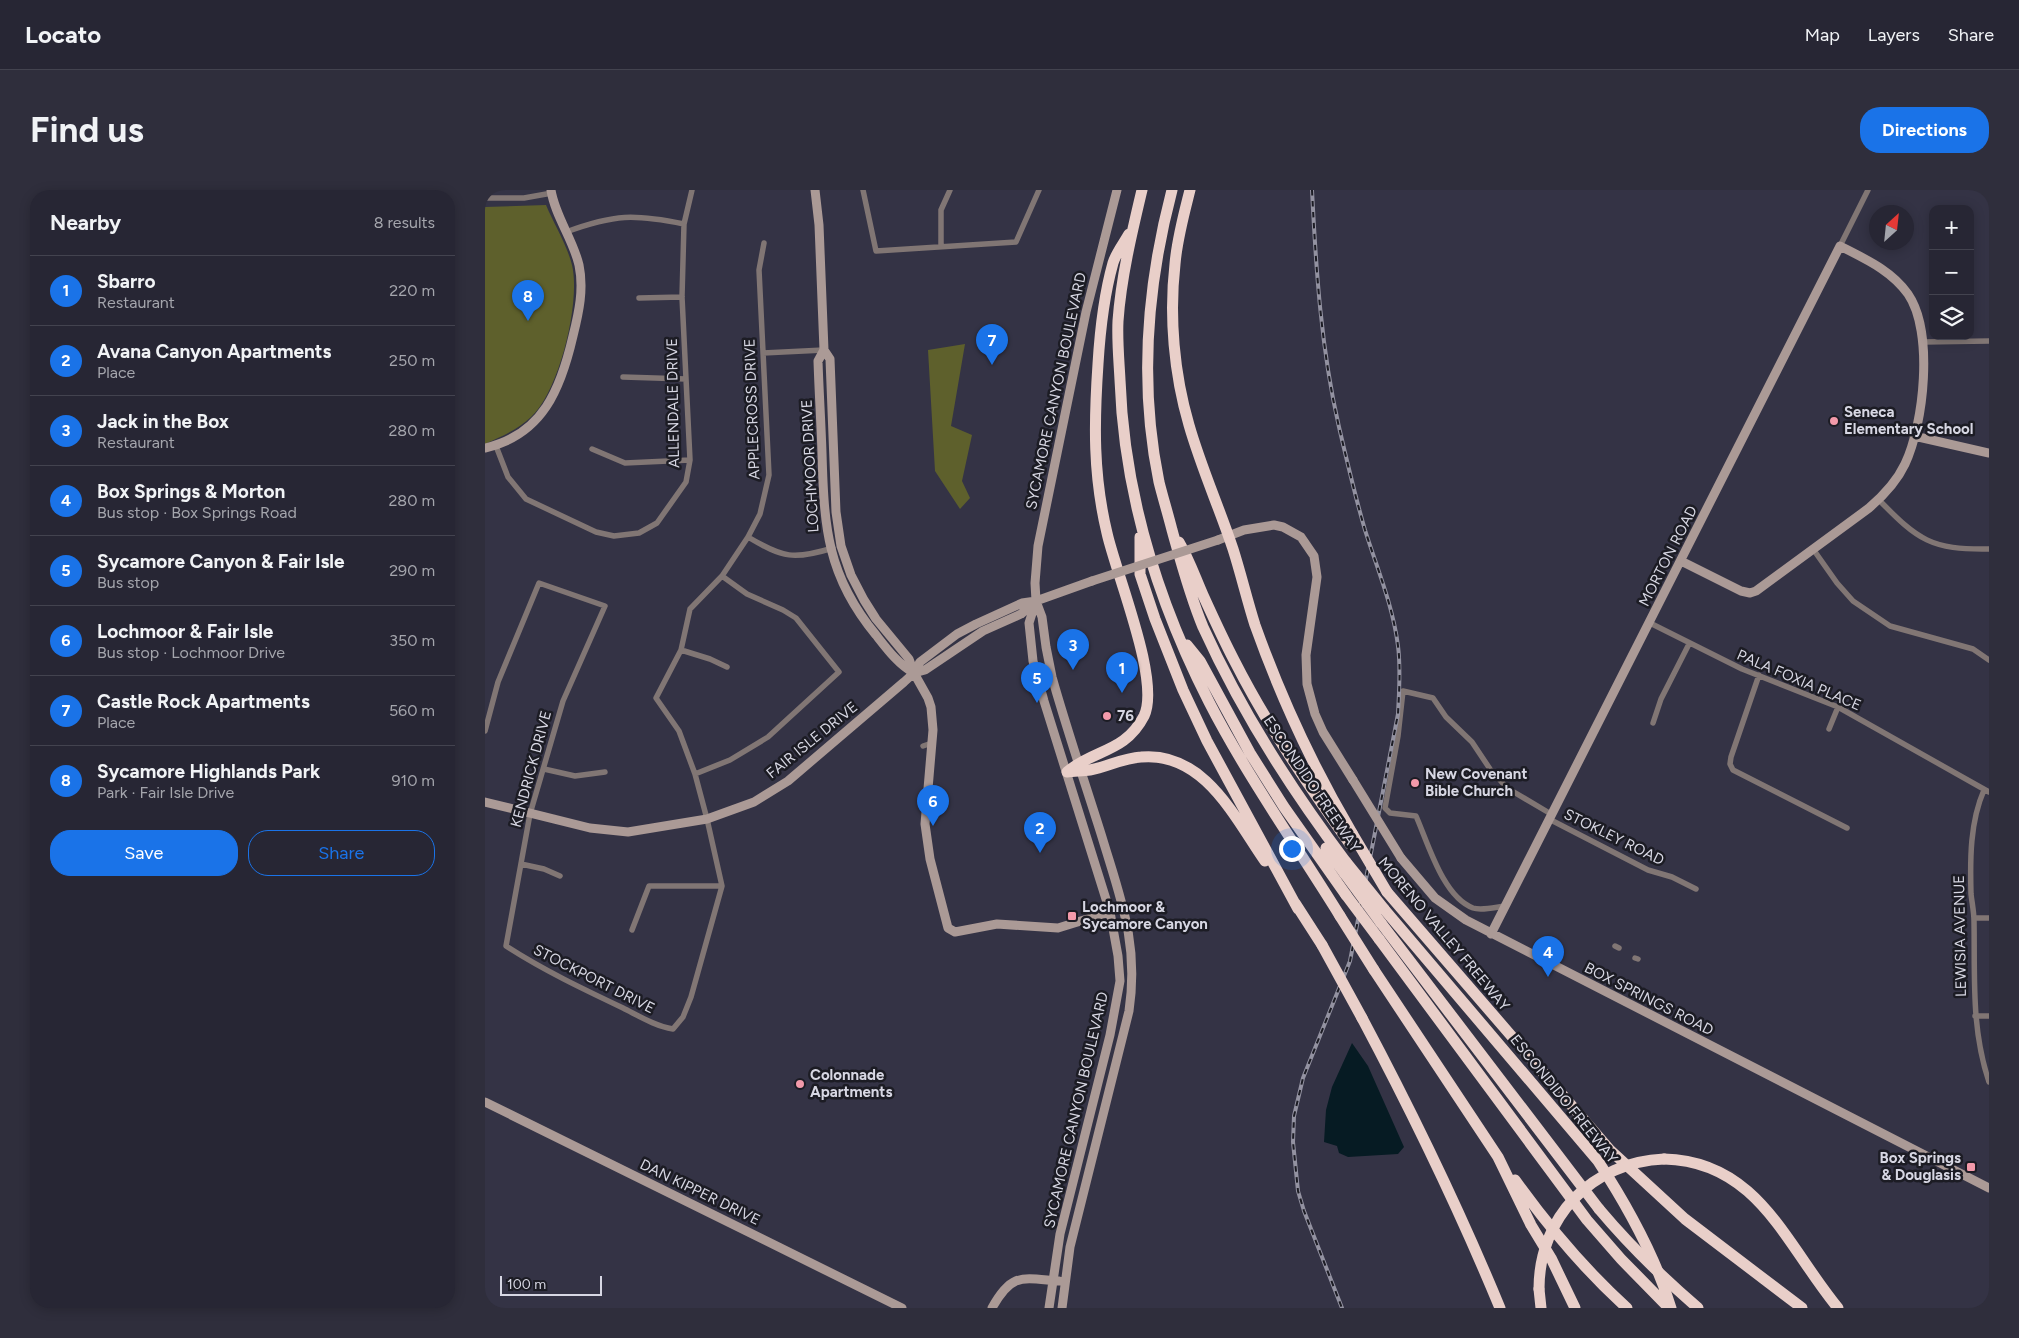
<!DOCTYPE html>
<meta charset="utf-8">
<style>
:root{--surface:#272634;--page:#2f2e3c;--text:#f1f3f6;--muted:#a4a5ac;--line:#43434f;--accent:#1a73e8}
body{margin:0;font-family:Figtree,sans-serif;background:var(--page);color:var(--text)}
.controls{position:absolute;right:15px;top:15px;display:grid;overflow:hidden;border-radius:10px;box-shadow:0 2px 12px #0003}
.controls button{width:45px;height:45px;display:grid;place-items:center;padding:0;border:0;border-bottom:1px solid var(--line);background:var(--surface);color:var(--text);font:25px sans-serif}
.compass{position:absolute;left:1384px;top:15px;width:45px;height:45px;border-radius:50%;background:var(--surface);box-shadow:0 2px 12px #0003;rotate:27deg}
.scale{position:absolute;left:15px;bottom:12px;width:102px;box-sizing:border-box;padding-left:5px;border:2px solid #d7d7e3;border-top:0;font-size:14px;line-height:18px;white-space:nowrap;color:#d7d7e3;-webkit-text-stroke:4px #1c1c24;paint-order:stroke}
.you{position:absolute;left:806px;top:658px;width:18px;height:18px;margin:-12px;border:4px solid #fff;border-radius:50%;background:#1a73e8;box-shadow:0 0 0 8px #1a73e833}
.badge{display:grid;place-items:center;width:32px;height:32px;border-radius:50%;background:var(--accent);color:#fff;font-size:16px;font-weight:700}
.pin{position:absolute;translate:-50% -41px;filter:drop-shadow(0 1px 2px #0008)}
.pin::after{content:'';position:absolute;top:26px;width:18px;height:15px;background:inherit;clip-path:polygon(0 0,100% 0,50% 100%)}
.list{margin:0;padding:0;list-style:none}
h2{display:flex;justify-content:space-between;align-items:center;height:65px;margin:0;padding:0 20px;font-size:21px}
h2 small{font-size:16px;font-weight:400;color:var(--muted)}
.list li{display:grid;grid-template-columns:32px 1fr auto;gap:15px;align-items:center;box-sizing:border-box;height:70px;padding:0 20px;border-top:1px solid var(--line)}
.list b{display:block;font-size:19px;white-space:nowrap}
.list p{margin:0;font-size:16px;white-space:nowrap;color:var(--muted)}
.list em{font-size:16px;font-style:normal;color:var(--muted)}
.actions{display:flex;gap:10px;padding:15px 20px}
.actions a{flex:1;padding:11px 0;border:1px solid var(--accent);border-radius:20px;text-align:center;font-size:18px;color:var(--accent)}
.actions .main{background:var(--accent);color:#fff}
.icon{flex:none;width:28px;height:28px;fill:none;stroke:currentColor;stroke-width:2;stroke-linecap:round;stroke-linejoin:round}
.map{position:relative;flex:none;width:1504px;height:1118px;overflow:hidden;border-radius:20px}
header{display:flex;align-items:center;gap:30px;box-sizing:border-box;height:70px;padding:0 25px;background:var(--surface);border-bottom:1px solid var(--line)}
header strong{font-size:24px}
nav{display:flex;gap:28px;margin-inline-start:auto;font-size:18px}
.intro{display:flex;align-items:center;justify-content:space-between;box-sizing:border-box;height:120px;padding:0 30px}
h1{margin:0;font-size:35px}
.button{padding:12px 22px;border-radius:20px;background:var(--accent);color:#fff;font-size:18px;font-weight:700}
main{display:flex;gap:30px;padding:0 30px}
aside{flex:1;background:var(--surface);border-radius:20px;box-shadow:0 2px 12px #0003}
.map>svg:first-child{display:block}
.green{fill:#5e602c}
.water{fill:#061b23}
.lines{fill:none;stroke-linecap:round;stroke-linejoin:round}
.street{stroke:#817674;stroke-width:5.5}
.secondary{stroke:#ab9a96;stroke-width:9}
.highway{stroke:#e9cfc9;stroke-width:11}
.rail-casing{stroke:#9392a1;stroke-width:4}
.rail{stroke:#1c1c24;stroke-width:2;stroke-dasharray:5.5;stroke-linecap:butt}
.secondary-bridge{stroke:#ab9a96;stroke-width:9}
.highway-bridge{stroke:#e9cfc9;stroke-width:11}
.poi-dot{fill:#f39aaa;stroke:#1c1c24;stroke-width:2}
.labels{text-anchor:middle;stroke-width:5;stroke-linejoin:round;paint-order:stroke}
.street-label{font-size:15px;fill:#d7d7e3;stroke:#1c1c24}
.poi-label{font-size:15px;font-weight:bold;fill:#d7d7e3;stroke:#1c1c24;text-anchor:start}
</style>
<header>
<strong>Locato</strong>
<nav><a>Map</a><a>Layers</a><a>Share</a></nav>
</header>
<div class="intro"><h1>Find us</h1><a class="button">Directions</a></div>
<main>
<aside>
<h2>Nearby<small>8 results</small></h2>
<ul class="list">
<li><span class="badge">1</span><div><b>Sbarro</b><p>Restaurant</p></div><em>220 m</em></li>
<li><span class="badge">2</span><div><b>Avana Canyon Apartments</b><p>Place</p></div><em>250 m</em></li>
<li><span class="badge">3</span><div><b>Jack in the Box</b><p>Restaurant</p></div><em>280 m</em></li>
<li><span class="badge">4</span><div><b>Box Springs &amp; Morton</b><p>Bus stop · Box Springs Road</p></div><em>280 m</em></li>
<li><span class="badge">5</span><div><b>Sycamore Canyon &amp; Fair Isle</b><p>Bus stop</p></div><em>290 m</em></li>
<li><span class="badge">6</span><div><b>Lochmoor &amp; Fair Isle</b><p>Bus stop · Lochmoor Drive</p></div><em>350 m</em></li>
<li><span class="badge">7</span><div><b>Castle Rock Apartments</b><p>Place</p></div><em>560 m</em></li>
<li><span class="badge">8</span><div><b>Sycamore Highlands Park</b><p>Park · Fair Isle Drive</p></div><em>910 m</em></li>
</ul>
<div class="actions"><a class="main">Save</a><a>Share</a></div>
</aside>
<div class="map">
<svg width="1504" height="1118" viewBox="0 0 1504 1118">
<rect width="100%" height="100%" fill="#343345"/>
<!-- green -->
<path class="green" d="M61,15C69,34 82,55 87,75C96,112 74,202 46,227C32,240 17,246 0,254V17Z
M480,154L466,236L487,245L477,291L485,308L475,319L450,281L443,160Z"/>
<!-- water -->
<path class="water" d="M867,853L883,876L919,957L913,964L863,967L854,963L852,956L839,952L841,920L847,897Z"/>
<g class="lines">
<!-- street -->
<path class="street" d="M378,0L391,61L531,52L554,0
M0,8H39L67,3
M81,42C130,24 149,24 199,34
M456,56V20L465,0
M1355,56L1383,0
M154,108L197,107
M1438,152L1504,151
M278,163L339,160
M138,187L201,189
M11,256L23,287L41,309L111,342L129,346L154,343L172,333L201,292L205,270L197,107L199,34L207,0
M107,259L140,273L205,270
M1394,310C1433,350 1446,360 1504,359
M263,347C298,368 309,370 348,358
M1328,359L1352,393L1368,411L1405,436L1488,459L1504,470
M1165,433L1257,479L1353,517L1504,602
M196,460L225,469L242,477
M1274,485L1246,567L1245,574L1248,580L1362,638
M1168,533L1176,509L1204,454
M1344,539L1353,517
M0,541L13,492L54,393L120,416L78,511L45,624L21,756C58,780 98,799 138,818C154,826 170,836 188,839L198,827L206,807L237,696L222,629L210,584L194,541L171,508L196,460L205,419L237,386L263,347L275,324L284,285L274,80L279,53
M438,556L447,553
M59,579L90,586L120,582
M210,584L245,570L283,547L354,482L311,428L298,420L262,404L237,386
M1499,600C1485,632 1485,669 1486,704C1487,713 1489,722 1489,731C1490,787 1486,838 1504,892
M1064,629L1163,680L1187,687L1211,699
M36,674L59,679L75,686
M1020,716C1011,717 997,721 988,718C958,707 943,653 931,626L905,623L900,618L913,546L918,501L948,508L961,527L987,552L1005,579L1022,598L1066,624
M1489,728H1504
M147,740L164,696H237
M1130,756L1134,758
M1150,768L1153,769
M1490,826H1504"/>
<!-- secondary -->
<path class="secondary" d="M330,0L334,35L339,160L333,171C334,202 336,232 337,263C339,337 342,386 391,445C402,459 413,474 429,483
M339,160L345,169L351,322L356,356L366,385L379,410L391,429L424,469L429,483L443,508L446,517L448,540L440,634L445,669L463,738L470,742L512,734L573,738L625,722
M1429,246L1504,263
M0,258C58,245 76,198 88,146C94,122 99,99 94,75C88,49 70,26 66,0
M733,350L759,340L789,335L798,337L816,347L829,366L832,387L821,465L822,494L830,524L838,542L868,590
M551,411L544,433L548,471L559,511L625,722L633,766L635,791L625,845L575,1044L564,1118
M429,483L440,480L498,441L536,424L551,411
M0,612L105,638L143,642L222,629L269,612L303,591L419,492L429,483L435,472L472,444L491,434L537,413L551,411L607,391
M916,668L950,708L981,730L1504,998
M1006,744L1355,56C1380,69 1406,80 1423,104C1449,142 1439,234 1420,274C1412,291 1398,306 1384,318L1271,401L1265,403L1256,401L1196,371
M0,912L417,1118
M507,1118C527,1082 537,1088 574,1091
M577,1118L585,1057L644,821C654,754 636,710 617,647C600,593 582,540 567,487L561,457L557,427L551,411L550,393L553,356L601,122L632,0"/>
<!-- highway -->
<path class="highway" d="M657,0C647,42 636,88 633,131C632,150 634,171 635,190C639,303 673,412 724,512C762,586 811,655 855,726
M687,0C662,95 654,195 674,292C678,308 683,324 687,340C696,372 705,406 718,437C756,521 806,599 861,672
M705,0C699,24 692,49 690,74C684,126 689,184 704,235C716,277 734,317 748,359C756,384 762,410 770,435C796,508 828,577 867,643
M655,347V384L670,429L698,500L722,551L813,719
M694,352C704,369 710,387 718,405C728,427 738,449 749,470C782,535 823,595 865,654
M702,455L715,471L765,563L799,617L861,705
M582,582C609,559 640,563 659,526C676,491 631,384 622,343C608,285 609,233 613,174C615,141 619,105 628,73C631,63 639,53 644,44
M582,582C589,581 597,581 605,580C622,577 638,568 656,567C719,561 750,628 780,671
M841,658L860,684
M902,702L1125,960L1200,1029L1317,1118
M810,713L837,755
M899,719L1113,971C1143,1017 1170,1065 1186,1118
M896,733L1114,1019
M894,749L1102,1030L1136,1069L1184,1118
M889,780L1013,967L1046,1035L1066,1068L1090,1118
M877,828C927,922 974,1019 1015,1118
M1179,969C1273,971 1301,1055 1353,1118
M1030,990C1063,1036 1100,1080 1142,1118
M1054,1099L1056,1118"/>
<defs>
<path id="rail" d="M827,0C831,79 836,159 854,237C862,271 870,306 880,340C892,378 908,416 913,456C916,479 914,502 913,524L865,771L818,888L809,926L808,952L813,1001L819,1021L857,1118"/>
</defs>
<!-- rail casing -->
<use href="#rail" class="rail-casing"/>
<!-- rail -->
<use href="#rail" class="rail"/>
<!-- secondary-bridge -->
<path class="secondary-bridge" d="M607,391L733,350
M868,590L916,668"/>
<!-- highway-bridge -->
<path class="highway-bridge" d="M867,643L902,702
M861,672L899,719
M860,684L896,733
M861,705L894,749
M855,726L889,780
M837,755L877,828
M1114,1019C1145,1056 1177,1087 1213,1118
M1054,1099C1054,1027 1107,972 1179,969"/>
</g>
<!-- markers -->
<g class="poi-dot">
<circle cx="1349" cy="231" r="5"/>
<circle cx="622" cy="526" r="5"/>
<circle cx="930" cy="593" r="5"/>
<rect x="582" y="721" width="10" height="10" rx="2.5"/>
<circle cx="315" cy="894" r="5"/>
<rect x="1481" y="972" width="10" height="10" rx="2.5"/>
</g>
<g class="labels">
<!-- street labels -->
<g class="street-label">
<text transform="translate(571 201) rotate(-78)" y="5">SYCAMORE CANYON BOULEVARD</text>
<text transform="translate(188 213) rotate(-91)" y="5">ALLENDALE DRIVE</text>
<text transform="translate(267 219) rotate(-92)" y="5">APPLECROSS DRIVE</text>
<text transform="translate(325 276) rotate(-93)" y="5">LOCHMOOR DRIVE</text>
<text transform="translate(1183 366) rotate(-63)" y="5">MORTON ROAD</text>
<text transform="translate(1314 490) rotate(23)" y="5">PALA FOXIA PLACE</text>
<text transform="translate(327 550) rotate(-39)" y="5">FAIR ISLE DRIVE</text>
<text transform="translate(46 579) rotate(-75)" y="5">KENDRICK DRIVE</text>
<text transform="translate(827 594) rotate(56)" y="5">ESCONDIDO FREEWAY</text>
<text transform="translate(1129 647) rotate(26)" y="5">STOKLEY ROAD</text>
<text transform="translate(959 744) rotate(50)" y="5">MORENO VALLEY FREEWAY</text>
<text transform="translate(1475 746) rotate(-91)" y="5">LEWISIA AVENUE</text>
<text transform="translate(109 789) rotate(27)" y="5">STOCKPORT DRIVE</text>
<text transform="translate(1164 809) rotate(27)" y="5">BOX SPRINGS ROAD</text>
<text transform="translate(1079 909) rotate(51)" y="5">ESCONDIDO FREEWAY</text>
<text transform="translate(591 920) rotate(-77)" y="5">SYCAMORE CANYON BOULEVARD</text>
<text transform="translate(215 1002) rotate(26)" y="5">DAN KIPPER DRIVE</text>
</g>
<!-- poi labels -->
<g class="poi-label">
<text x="1359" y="227">Seneca<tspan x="1359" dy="17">Elementary School</tspan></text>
<text x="632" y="531">76</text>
<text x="940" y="589">New Covenant<tspan x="940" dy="17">Bible Church</tspan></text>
<text x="597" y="722">Lochmoor &amp;<tspan x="597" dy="17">Sycamore Canyon</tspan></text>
<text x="325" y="890">Colonnade<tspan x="325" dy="17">Apartments</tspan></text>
<text x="1476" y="973" text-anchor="end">Box Springs<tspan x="1476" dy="17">&amp; Douglasis</tspan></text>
</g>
</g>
</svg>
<div class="controls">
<button>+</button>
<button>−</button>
<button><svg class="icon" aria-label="layers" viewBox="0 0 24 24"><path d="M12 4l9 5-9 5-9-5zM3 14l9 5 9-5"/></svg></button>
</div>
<svg class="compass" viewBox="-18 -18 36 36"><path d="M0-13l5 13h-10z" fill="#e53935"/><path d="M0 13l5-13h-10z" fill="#a4a5ac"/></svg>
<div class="scale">100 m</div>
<div class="you"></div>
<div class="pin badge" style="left:637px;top:503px">1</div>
<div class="pin badge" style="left:555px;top:663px">2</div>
<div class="pin badge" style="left:588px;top:480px">3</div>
<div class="pin badge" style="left:1063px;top:787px">4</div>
<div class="pin badge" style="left:552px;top:513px">5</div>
<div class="pin badge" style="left:448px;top:636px">6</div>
<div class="pin badge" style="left:507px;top:175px">7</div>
<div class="pin badge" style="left:43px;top:131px">8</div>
</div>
</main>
